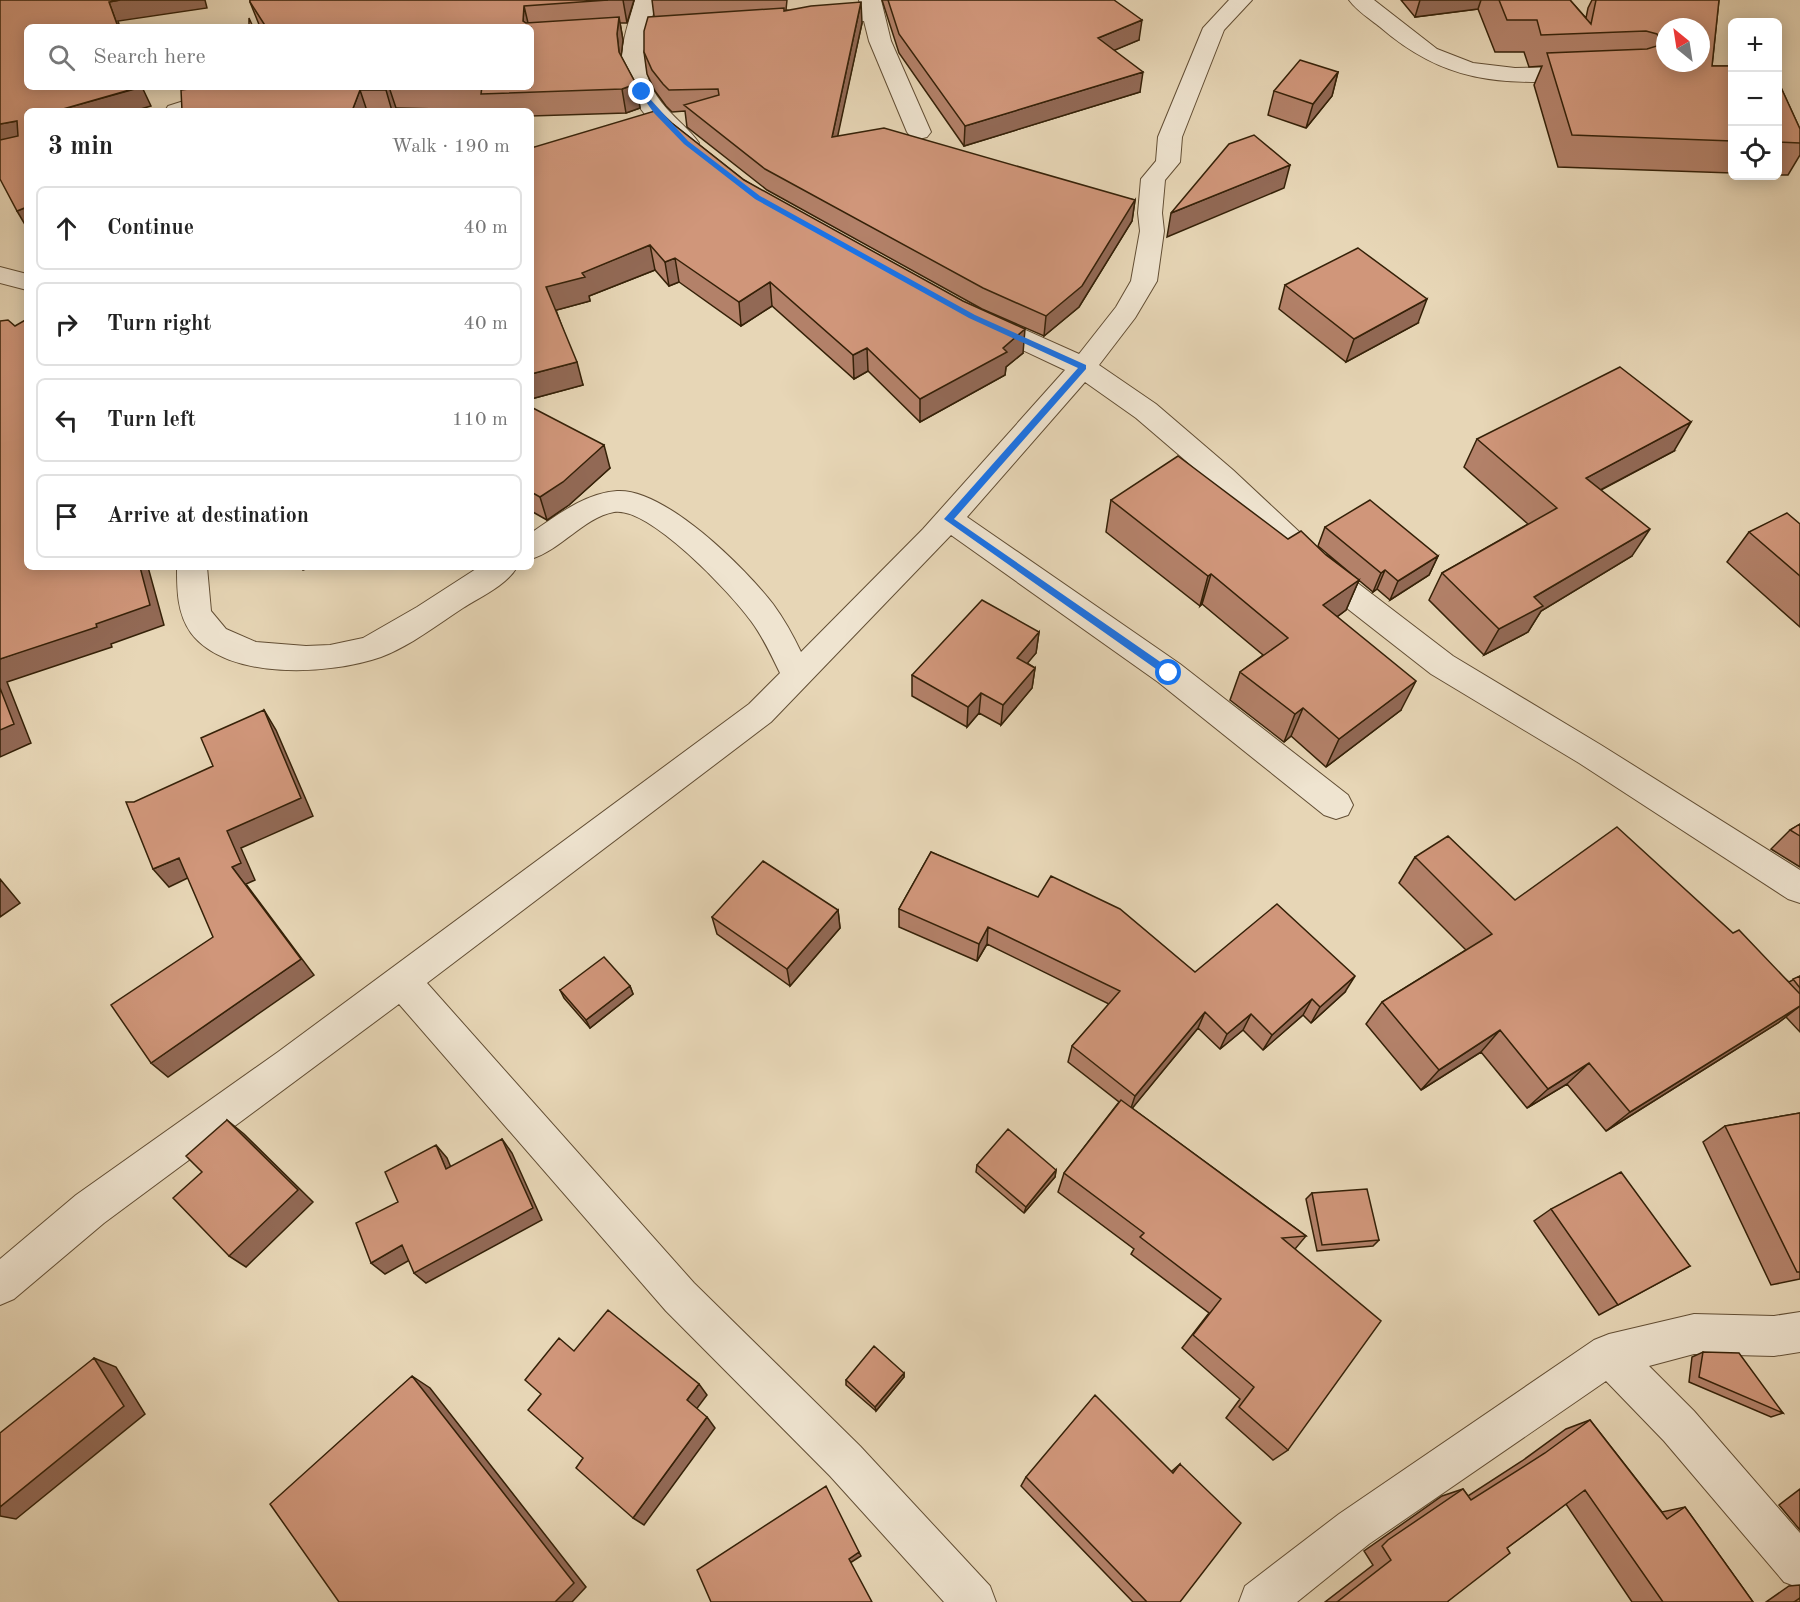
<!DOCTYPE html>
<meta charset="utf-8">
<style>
:root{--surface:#fff;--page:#f6f6f6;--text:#222;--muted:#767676;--line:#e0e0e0}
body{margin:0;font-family:"Old Standard TT",serif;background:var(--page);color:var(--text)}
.controls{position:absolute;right:18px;top:18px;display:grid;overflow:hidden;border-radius:9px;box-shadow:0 3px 15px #0003}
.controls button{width:54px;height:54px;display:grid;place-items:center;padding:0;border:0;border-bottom:2px solid var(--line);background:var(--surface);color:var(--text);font:30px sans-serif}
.compass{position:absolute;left:1656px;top:18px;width:54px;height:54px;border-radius:50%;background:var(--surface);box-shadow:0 3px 15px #0003;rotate:330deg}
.stop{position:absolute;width:18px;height:18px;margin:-14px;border:4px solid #1a73e8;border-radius:50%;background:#fff}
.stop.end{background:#1a73e8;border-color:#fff;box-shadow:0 2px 6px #0008}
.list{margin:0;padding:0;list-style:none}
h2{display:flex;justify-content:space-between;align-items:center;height:78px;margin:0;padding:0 24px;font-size:26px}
h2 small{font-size:20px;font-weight:400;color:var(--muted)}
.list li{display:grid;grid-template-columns:39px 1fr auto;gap:18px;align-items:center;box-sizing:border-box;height:84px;margin:0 12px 12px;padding:0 12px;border:2px solid var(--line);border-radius:9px}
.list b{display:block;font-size:22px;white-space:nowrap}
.list em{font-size:20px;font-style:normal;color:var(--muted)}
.icon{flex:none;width:33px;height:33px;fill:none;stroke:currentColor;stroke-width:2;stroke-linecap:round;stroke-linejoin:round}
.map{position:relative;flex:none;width:1800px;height:1602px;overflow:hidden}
.search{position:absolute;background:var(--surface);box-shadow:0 3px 15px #0003;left:24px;top:24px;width:510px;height:66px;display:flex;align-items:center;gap:15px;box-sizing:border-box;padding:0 21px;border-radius:9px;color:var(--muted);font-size:22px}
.panel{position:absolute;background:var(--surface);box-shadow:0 3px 15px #0003;left:24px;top:108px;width:510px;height:462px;border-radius:9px}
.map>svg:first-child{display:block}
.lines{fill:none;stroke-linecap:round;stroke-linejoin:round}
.minor-casing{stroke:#624e34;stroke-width:2}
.minor{fill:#efe4d0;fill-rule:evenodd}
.wall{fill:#b38169;stroke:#352108;stroke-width:1.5}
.shaded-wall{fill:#926955;stroke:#352108;stroke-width:1.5}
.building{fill:#d0967a;stroke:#352108;stroke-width:1.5;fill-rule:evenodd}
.route{fill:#1a73e8}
</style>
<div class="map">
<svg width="1800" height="1602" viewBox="0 0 1800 1602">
<rect width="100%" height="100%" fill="#e7d6b6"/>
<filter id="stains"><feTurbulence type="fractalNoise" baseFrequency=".00333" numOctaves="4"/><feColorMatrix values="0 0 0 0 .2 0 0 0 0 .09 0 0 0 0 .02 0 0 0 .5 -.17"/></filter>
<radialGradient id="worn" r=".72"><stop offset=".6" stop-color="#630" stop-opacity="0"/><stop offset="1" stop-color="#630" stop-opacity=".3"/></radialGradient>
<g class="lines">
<defs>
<path id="minor" d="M635,0H657C645,42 634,73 667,109C677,120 690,130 699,143L695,148C689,150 683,151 678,147C658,134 627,96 623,73C618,49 629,23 635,0Z
M859,0H881L891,41L931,132L927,137L919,139L911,137L907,132L869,41L864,21L817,24L809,23L806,18L809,13L861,8Z
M1229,0H1252L1224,30L1182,137L1180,162L1165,180L1162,213L1164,231L1157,281L1135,318L1099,365L1156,404L1233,470L1338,568L1453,656L1601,745L1800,870V903L1788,899L1579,763L1431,674L1316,584L1213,484L1136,418L1085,382L967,517L1180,664L1348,795L1353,805L1348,815L1336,819L1324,815L1158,682L951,535L771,722L427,983L694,1283L860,1446L990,1586L996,1602H944L830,1476L666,1311L399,1004L104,1223L14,1299L0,1305V1259L76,1195L278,1052L749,704L780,673C771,655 763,637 751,621C731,593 649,506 614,512C583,518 561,550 531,559V533C556,516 585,493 617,491C665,488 745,568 773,604C784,619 793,635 801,652L923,529L1065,370L976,328L972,322L976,316L985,313L994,316L1079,354L1116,307L1131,281L1140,231L1138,213L1141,179L1156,161L1158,137L1203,28Z
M1349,0H1374L1437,49L1473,63L1515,68L1582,67L1590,69L1593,74L1590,79L1582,81C1499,84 1446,84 1380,27C1370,19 1357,11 1349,0Z
M228,87H262L259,92L199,111H165L168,106Z
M0,267L27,274V290L0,283Z
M177,567H207L211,611L226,629L256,642L306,646L330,645L363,638L417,607L479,567H517C507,585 480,597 463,608C437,625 410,646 381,657C330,675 227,681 191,633C177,613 177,590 177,567Z
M1800,1312V1352L1774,1356L1694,1354L1649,1366L1694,1411L1800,1533V1588L1784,1582L1664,1441L1606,1381L1369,1544L1297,1602H1239L1245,1586L1339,1514L1594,1340L1609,1334L1694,1314L1774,1316Z"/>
</defs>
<!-- minor casing -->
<use href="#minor" class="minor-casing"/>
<!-- minor -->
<use href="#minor" class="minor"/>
</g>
<!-- wall -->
<path class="wall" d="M250,0H634L627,23H620L623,40L621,56L636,84L640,108L626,113L531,116V111H485V110L396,108L395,111H182L204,87H531V27H260L250,2Z
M652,0H787L786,10L862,23L837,136L1135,200L1132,221L1079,307L1044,336L982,309L767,190L687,127L685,111L672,112L666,106L655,91L647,74L644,52L654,16Z
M882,0H1114L1139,40L1114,50L1140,92L964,146L899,53Z
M1401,0H1570L1586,18L1588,8L1592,0H1719L1712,66H1732V173L1558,167L1534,85L1542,66L1529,67L1524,52H1495L1478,9L1415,17Z
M1338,72L1332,96L1306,128L1268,115L1274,91Z
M1778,81L1800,129V155L1788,175H1778Z
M673,124L744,180L1023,353L1006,367L1005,375L920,422L868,371L854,379L772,306L741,326L679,282L669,286L655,270L589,296L590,301L556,310L583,385L531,399V148Z
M1285,285L1418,323L1346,362L1279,309Z
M531,407L610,468L569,505L547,520L531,511Z
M1477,439L1674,451L1601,490L1632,556L1541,611L1528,632L1484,655L1429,600L1442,573L1528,524L1464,467Z
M1111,500L1288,539L1326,555L1359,580L1346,610L1337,617L1401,710L1326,767L1291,736L1284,742L1230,700L1240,672L1263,655L1202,604L1200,606L1106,532Z
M1800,524V627L1727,562L1749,532Z
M1325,527L1438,556L1429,575L1390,600L1377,589L1373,592L1318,546Z
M1039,632L1036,653L1027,663L1035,668L1032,688L1001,725L979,713L967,727L912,696V675Z
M1800,824V867L1771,849L1790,830Z
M931,852L1195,972L1345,992L1311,1023L1303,1015L1263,1050L1243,1030L1220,1049L1198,1028L1132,1108L1306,1236L1295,1249L1288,1450L1273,1460L1226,1418L1240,1399L1182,1348L1209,1313L1131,1254L1134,1249L1058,1192L1064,1173L1119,1102L1068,1062L1072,1046L1109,1004L987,944L977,961L899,927V909Z
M1415,857L1515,900L1733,933L1789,982L1800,976V1032L1786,1017L1778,1023L1606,1131L1567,1084L1527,1108L1481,1052L1421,1090L1366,1024L1382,1002L1466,950L1399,883Z
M838,910L840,928L790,986L717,934L712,917Z
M630,986L633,994L590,1028L564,998L560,990Z
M1800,1113V1279L1771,1285L1703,1142L1725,1126Z
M977,1165L1056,1170L1055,1177L1024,1213L976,1172Z
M1312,1193L1379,1240L1373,1246L1317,1251L1306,1199Z
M1551,1209L1690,1266L1599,1315L1534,1221Z
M1703,1352L1783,1413L1771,1417L1689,1382L1692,1357Z
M904,1373V1377L876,1411L846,1385V1380Z
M1590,1420L1662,1512L1685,1507L1753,1602H1632L1566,1504L1507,1548L1447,1602H1325L1373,1565L1364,1551L1442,1496L1463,1489L1468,1496L1522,1461L1566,1429Z
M1180,1464V1602H1133L1021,1486L1026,1477L1172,1471Z
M1800,1489V1530L1779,1505Z
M1800,1585V1602H1766L1789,1586Z"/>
<!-- shaded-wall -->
<path class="shaded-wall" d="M120,0H205L207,8L118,21L120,27H118L109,2Z
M623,0H634L627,23Z
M1420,0H1481L1478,9L1415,17Z
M861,2L862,23L833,158L832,137Z
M524,6L529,27L523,21Z
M619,17L623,40L621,58L619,52L617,34Z
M1142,20L1139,40L1096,58L1098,38Z
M1143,72L1140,92L964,146L965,126Z
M1338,72L1332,96L1306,128L1313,104Z
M636,84L640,108L626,113L622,89Z
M142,87L151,106L134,111H56Z
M387,87H389L396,108L395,111H392L386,90Z
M360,90L367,111H352Z
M17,121L27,138L0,145V124Z
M1290,165L1284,188L1167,237L1171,213Z
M1135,200L1132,221L1079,307L1044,336L1046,316Z
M27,207V228L17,211Z
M650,245L655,270L589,296L590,301L553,311L546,287Z
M675,258L679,282L669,286L665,262Z
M770,282L772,306L741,326L739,302Z
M1427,299L1418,323L1346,362L1354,339Z
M1025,329L1023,353L1006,367L1005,375L920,422V399L1003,348Z
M867,348L868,371L854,379L853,355Z
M577,362L583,385L531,399V374Z
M1691,422L1674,451L1570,506L1586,478Z
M604,445L610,468L569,505L547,520L540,497Z
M1650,529L1632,556L1541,611L1528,632L1484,655L1499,629L1534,597Z
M1438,556L1429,575L1390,600L1398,581Z
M140,567H148L164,625L111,644L112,647L7,682L31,743L0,757V659L96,624Z
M301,567H311L303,570Z
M1385,570L1377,589L1373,592L1381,573Z
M1211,574L1202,604L1200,606L1208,576Z
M1359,580L1346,610L1312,635L1323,605Z
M1039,632L1036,653L1015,678L1017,658Z
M1035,668L1032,688L1001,725L1003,705Z
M1416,681L1401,710L1326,767L1339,739Z
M981,693L979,713L967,727L968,707Z
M1303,708L1291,736L1284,742L1295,714Z
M264,710L276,730L313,816L241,848L255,880L246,884L314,975L168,1077L151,1063L301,959L232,867L227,831Z
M179,858L194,875L169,887L153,869Z
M0,879L20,903L0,917Z
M838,910L840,928L790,986L787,969Z
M988,927L987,944L977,961L979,944Z
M1355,976L1345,992L1311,1023L1320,1007Z
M630,986L633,994L590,1028L586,1020Z
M1312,999L1303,1015L1263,1050L1272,1035Z
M1800,1006L1778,1023L1606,1131L1630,1112Z
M1205,1012L1198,1028L1130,1111L1135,1096Z
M1251,1014L1243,1030L1220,1049L1227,1034Z
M1500,1030L1481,1052L1421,1090L1439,1070Z
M1589,1063L1567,1084L1527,1108L1548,1089Z
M227,1120L244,1134L313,1202L246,1267L229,1256Z
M502,1139L512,1153L542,1220L426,1283L414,1273Z
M436,1145L447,1158L457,1182L446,1169Z
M1056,1170L1055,1177L1024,1213L1026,1207Z
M402,1245L415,1257L385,1274L371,1263Z
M94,1358L116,1367L145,1414L16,1519L0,1516V1507Z
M904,1373V1377L876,1411L875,1407Z
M412,1376L430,1388L586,1587L572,1602H555Z
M699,1384L707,1395L695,1411L687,1400Z
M707,1417L715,1428L644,1525L633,1518Z
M859,1552L861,1556L850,1563L849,1559Z"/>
<!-- building -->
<path class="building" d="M0,0H120L109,2L118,27H27V87H140L56,111H27V207L17,211L0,179V140L18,136L17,121L0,124Z
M250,0H608L524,6L523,21L526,23L619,17L617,34L619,52L636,84L622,89L481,94L482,87H531V27H266L250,2Z
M888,0H1114L1142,20L1098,38L1143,72L965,126L899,34Z
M1499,0H1570L1591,24L1596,0H1719L1712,66H1732V141L1572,135L1547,53L1647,49L1657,46L1660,39L1657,34L1646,31L1541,35L1537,20H1507ZM1665,27H1701V63H1665Z
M861,2L832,137L884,128L1135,200L1082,286L1046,316L983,288L765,169L684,105L719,95L718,89L669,90L663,84L652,70L644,52V31L648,17L784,8V11L811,6Z
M249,18L253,27H249Z
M1300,60L1338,72L1313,104L1274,91Z
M1778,81L1800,129V143L1778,142Z
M204,87H387L386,90H360L352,111H182L181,90Z
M658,110L673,124L744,180L963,301L1025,329L1003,348L1007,352L920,399L867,348L853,355L770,282L739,302L675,258L665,262L650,245L582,273L585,277L546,287L577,362L531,374V148Z
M1254,135L1290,165L1171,213L1229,144Z
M1358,248L1427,299L1354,339L1285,285Z
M27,319V567H140L150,605L96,624L97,627L0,659V321L8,320L15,326Z
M1620,367L1691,422L1586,478L1650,529L1534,597L1543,606L1499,629L1442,573L1557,508L1477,439Z
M531,407L604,445L563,482L540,497L531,492Z
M1178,456L1288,539L1301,531L1326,555L1359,580L1323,605L1416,681L1339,739L1303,708L1295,714L1240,672L1288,638L1211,574L1208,576L1111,500Z
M1370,500L1438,556L1398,581L1385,570L1381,573L1325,527Z
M1787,513L1800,524V576L1749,532Z
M982,600L1039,632L1017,658L1035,668L1003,705L981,693L968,707L912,675Z
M0,688L14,724L0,730Z
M264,710L301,798L227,831L241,863L232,867L301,959L151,1063L111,1005L213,937L179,858L153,869L126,802H134L213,766L201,738Z
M1800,824V836L1790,830Z
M1617,827L1733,933L1739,930L1800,994V1006L1630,1112L1589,1063L1548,1089L1500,1030L1439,1070L1382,1002L1492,934L1415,857L1448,836L1515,900Z
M931,852L1038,897L1051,876L1120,909L1195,972L1277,904L1355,976L1320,1007L1312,999L1272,1035L1251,1014L1227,1034L1205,1012L1135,1096L1072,1046L1120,991L988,927L979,944L899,909Z
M763,861L838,910L787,969L712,917Z
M604,957L630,986L586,1020L560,990Z
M1800,976V988L1793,979Z
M1121,1100L1306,1236L1282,1238L1381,1321L1288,1450L1239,1407L1254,1387L1193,1335L1221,1299L1140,1237L1144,1233L1064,1173Z
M1800,1113V1272H1797L1725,1126Z
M227,1120L298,1190L229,1256L173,1198L202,1172L186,1156Z
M1008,1129L1056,1170L1026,1207L977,1165Z
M502,1139L533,1208L414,1273L402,1245L371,1263L356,1223L398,1202L385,1172L436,1145L446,1169Z
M1621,1172L1690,1266L1618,1305L1551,1209Z
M1367,1189L1379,1240L1322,1245L1312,1193Z
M608,1310L699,1384L687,1400L707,1417L633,1518L576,1468L583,1458L528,1410L541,1394L525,1380L559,1338L574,1351Z
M874,1346L904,1373L875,1407L846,1380Z
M1703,1352L1739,1353L1783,1413L1699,1377Z
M94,1358L124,1406L0,1507V1433Z
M412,1376L574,1583L555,1602H339L270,1504Z
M1095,1395L1173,1473L1180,1464L1241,1523L1180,1602H1147L1026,1477Z
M1590,1420L1667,1519L1685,1507L1753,1602H1663L1585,1490L1507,1548L1510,1553L1447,1602H1337L1391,1560L1382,1546L1388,1540L1463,1489L1471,1500L1545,1453Z
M826,1486L859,1552L849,1559L872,1602H711L697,1570Z
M1800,1598V1602H1794Z"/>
<!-- route -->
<path class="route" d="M642,90L688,141L760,196L975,315L1086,365V369L954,519L1172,670V676H1166L944,519L1078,368L969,318L755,199L684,144L654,113L639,92Z"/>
<rect width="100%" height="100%" filter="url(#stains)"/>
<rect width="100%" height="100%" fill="url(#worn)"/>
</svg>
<div class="controls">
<button>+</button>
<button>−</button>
<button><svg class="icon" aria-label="locate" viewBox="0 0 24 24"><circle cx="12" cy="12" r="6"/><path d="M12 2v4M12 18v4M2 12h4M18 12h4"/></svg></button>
</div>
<svg class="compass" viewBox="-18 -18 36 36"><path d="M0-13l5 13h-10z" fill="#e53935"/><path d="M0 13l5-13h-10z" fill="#767676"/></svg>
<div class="stop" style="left:1169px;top:673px"></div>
<div class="stop end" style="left:642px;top:92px"></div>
<div class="search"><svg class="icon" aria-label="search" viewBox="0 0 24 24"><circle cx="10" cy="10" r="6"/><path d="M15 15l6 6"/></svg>Search here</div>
<section class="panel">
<h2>3 min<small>Walk · 190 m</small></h2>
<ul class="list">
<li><svg class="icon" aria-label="ahead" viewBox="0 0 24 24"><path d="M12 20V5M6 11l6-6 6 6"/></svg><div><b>Continue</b></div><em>40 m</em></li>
<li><svg class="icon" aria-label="right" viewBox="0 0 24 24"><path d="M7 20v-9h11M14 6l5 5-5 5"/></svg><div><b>Turn right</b></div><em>40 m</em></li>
<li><svg class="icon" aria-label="left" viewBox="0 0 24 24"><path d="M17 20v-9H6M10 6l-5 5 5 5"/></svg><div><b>Turn left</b></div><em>110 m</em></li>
<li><svg class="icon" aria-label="arrive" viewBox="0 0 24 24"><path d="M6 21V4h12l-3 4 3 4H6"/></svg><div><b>Arrive at destination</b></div></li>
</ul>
</section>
</div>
